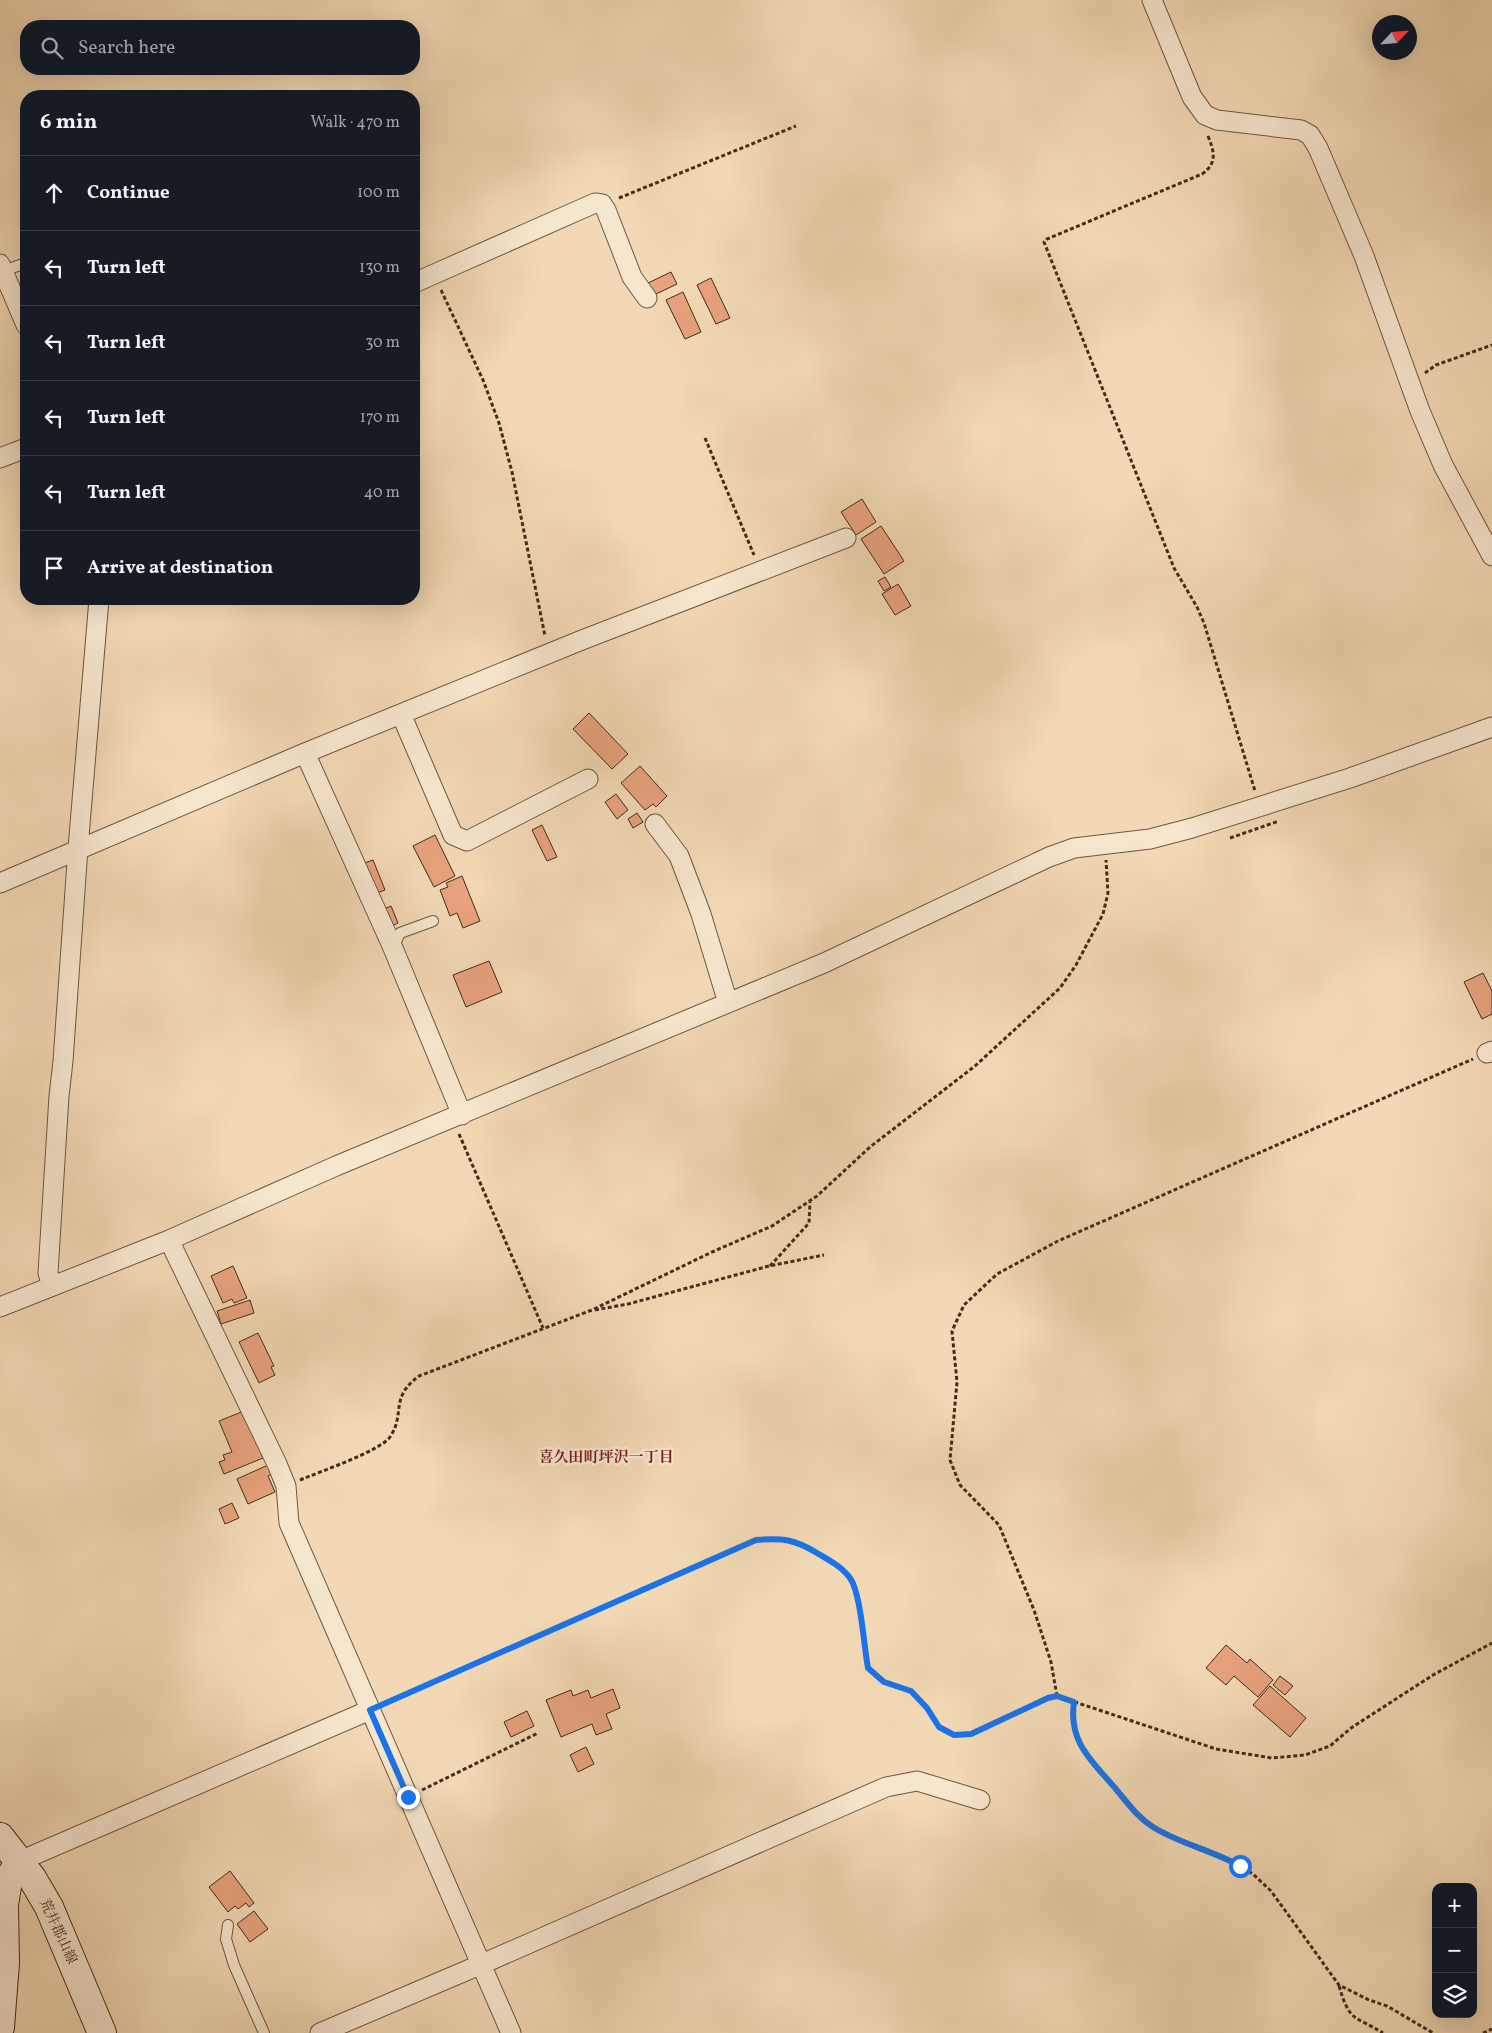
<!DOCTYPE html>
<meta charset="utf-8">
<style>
:root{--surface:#171b24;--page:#20242c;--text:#f1f3f6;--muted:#9ea1a6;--line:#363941}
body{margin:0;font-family:Vollkorn,"Noto Serif JP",serif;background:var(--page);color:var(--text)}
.controls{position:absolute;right:15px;bottom:15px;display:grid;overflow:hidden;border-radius:10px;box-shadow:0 5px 20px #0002}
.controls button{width:45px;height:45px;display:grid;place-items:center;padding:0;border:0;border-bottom:1px solid var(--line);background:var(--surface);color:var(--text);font:25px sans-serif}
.compass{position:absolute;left:1372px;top:15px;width:45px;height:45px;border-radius:50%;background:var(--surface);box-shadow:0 5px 20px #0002;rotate:64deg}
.stop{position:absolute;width:15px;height:15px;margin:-11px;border:4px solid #1a73e8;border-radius:50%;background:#fff}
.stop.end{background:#1a73e8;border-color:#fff;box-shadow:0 1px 5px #0008}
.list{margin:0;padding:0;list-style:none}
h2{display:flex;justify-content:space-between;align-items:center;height:65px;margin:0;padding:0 20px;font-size:21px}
h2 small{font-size:16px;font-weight:400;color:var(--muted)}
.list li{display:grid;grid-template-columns:32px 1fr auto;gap:15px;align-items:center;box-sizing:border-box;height:75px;padding:0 20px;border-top:1px solid var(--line)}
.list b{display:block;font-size:19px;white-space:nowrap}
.list em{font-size:16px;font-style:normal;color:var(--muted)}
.icon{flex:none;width:28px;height:28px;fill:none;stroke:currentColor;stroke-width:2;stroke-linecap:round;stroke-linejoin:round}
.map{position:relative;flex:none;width:1492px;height:2033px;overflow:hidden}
.search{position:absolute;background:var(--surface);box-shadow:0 5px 20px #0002;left:20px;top:20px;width:400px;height:55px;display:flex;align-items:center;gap:12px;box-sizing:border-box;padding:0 18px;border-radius:20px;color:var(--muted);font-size:19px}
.panel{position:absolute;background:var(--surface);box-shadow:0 5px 20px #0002;left:20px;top:90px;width:400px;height:515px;border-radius:20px}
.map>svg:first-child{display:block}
.building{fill:#e8a27d;stroke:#402d19}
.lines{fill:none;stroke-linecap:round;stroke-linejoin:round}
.lane-casing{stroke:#6c5840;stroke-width:12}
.street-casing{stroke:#6c5840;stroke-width:21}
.secondary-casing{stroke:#402d19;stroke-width:30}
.path{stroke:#402d19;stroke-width:3;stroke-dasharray:4 2.5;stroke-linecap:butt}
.lane{stroke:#f7e6ce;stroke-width:10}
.street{stroke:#f7e6ce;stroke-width:19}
.secondary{stroke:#f7e6ce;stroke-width:28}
.route{stroke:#1a73e8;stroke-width:6}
.labels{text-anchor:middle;stroke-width:5;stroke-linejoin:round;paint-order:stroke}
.street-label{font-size:14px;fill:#402d19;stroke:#f7e6ce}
.neighbourhood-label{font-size:15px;font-weight:bold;fill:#7a1f14;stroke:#f7e6ce}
</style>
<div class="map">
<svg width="1492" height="2033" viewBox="0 0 1492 2033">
<rect width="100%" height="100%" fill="#f2d8b4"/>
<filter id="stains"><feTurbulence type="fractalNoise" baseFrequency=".004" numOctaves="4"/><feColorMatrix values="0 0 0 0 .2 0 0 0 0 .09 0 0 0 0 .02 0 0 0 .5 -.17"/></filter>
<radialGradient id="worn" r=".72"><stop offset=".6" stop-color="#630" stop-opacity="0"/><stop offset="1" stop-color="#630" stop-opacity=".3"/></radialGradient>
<!-- building -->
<path class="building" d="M671,272L677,284L654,295L648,283Z
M711,278L730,318L716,324L697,285Z
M683,292L701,332L685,339L666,300Z
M862,499L876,522L856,535L841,512Z
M881,526L904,561L884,574L861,539Z
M885,577L891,587L884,591L878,581Z
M898,584L911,606L895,615L882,594Z
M589,713L628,754L612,769L573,729Z
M640,766L667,796L656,807L653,804L645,810L621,783Z
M616,794L628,810L617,819L605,802Z
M637,813L643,822L633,828L628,819Z
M542,825L557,857L547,861L532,830Z
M435,835L455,876L434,887L413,846Z
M373,860L385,890L374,894L362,864Z
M462,876L480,921L463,928L457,913L450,916L440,890L448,887L446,883Z
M391,906L398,923L387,928L379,911Z
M489,961L502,992L466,1007L453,975Z
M1483,973L1492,991V1014L1482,1019L1464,982Z
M233,1266L247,1298L234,1303L232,1299L223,1303L211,1276Z
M250,1300L254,1313L221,1324L217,1311Z
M258,1333L274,1366L271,1367L275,1375L259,1383L239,1342Z
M244,1411L263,1458L224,1474L219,1462L225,1460L223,1455L232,1452L219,1421Z
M268,1465L272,1474L268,1476L275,1492L248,1504L237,1479Z
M232,1503L239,1518L225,1524L219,1509Z
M1226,1645L1247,1663L1250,1659L1273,1680L1258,1697L1234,1676L1226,1685L1206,1668Z
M1280,1676L1293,1686L1285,1695L1273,1685Z
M1270,1686L1306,1718L1290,1737L1253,1705Z
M613,1689L620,1708L606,1714L612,1729L596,1735L592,1724L561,1737L546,1700L571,1690L573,1696L588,1690L591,1698Z
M527,1711L534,1726L511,1737L504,1722Z
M586,1747L594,1764L578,1772L570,1755Z
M230,1871L254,1903L249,1907L246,1903L238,1909L235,1906L228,1912L209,1887Z
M254,1911L268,1929L250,1942L237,1924Z"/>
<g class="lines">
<defs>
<path id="lane" d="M3,271L26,263
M393,948L400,933L433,921
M228,1925L226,1939L234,1965L264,2033"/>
<path id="street" d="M1152,0L1192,97L1205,115L1217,120L1301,130L1310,135L1318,148L1364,256L1420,411L1443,465L1492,556
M0,264L26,325
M414,283L595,203L602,204L606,210L632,277L647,298
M0,458L26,448
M401,714L453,835L467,841L588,779
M305,753L393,948L462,1115
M655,824L679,856L701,914L728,1003
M0,883L305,753L582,640L846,538
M1487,1053L1492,1051
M169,1240L277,1464L286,1486L289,1523L511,2033
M52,1286L48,1273L59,1096L63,1061L78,848L99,599
M0,1307L169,1240L336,1166L824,963L1049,857L1074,848L1150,839L1192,828L1350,778L1492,727
M20,1861L370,1710
M320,2033L482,1964L886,1787L917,1781L980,1800"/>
<path id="secondary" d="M0,1837L32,1878L49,1907L102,2033
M0,2027L5,1963L4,1905L8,1880L20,1861"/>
</defs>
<!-- lane casing -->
<use href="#lane" class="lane-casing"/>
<!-- street casing -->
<use href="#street" class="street-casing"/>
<!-- secondary casing -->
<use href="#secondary" class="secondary-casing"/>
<!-- path -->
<path class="path" d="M1208,136C1214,151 1218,163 1202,174L1047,239L1044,242L1174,568L1197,607L1204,623L1255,791
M619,198L796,126
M441,290L483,380L499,423L512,472L545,636
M1425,373L1436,365L1492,345
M705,438L754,555
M1230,838L1279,821
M459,1134L543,1328
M770,1266L809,1223L810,1202
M595,1310L628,1304L769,1266L824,1255
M300,1480C319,1472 380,1451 390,1437C406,1413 389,1398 419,1376L592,1310L712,1252L772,1226L817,1196L870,1147L975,1066L1060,988L1076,965L1103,914L1108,893L1106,860
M1057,1696L1051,1662L1034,1610L999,1525L960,1485L950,1460L957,1382L952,1331L964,1305L997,1274L1058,1241L1473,1059
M1074,1702L1072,1715L1075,1730L1087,1757L1143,1820L1166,1834L1226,1858L1253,1874L1271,1891L1339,1985L1369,2000L1387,2006L1433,2033
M385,1704L756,1540C783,1538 794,1539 817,1553C829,1560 842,1567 850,1578C861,1593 864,1647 868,1668L884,1682L911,1691L927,1708L939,1727L954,1735L971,1733L1049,1698L1057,1696L1216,1749L1272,1758L1305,1755L1330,1746L1351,1728L1433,1675L1492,1643
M422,1790L538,1733
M1339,1986C1350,2023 1354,2015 1383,2033
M1483,2033L1492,2029"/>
<!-- lane -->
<use href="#lane" class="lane"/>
<!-- street -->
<use href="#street" class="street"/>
<!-- secondary -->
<use href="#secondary" class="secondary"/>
</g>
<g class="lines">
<!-- route -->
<path class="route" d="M408,1797L370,1710L756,1540C783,1538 794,1539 817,1553C829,1560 842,1567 850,1578C861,1593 864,1648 868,1668L884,1682L911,1691L927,1708L939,1727L954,1735L971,1734L1048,1698L1057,1696L1074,1702C1068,1742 1092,1761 1115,1788C1127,1802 1137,1817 1153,1827C1180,1844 1212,1850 1240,1866"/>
</g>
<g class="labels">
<!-- street labels -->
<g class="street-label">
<text transform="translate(59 1931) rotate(65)" y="5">荒井郡山線</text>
</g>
<!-- neighbourhood labels -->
<g class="neighbourhood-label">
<text x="606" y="1462">喜久田町坪沢一丁目</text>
</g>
</g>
<rect width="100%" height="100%" filter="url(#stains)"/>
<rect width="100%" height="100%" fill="url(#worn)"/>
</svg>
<div class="controls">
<button>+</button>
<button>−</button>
<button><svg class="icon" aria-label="layers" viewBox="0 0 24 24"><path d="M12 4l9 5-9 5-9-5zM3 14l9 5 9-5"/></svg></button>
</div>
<svg class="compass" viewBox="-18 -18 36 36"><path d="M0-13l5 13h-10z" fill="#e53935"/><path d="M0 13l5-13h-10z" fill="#9ea1a6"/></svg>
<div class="stop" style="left:1240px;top:1866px"></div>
<div class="stop end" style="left:408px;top:1797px"></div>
<div class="search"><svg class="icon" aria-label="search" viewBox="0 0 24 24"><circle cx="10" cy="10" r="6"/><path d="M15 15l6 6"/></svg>Search here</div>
<section class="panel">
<h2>6 min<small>Walk · 470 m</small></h2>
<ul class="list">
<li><svg class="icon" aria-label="ahead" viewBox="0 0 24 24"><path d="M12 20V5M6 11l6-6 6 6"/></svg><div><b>Continue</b></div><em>100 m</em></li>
<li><svg class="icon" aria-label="left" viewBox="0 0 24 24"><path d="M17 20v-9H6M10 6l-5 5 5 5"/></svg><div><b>Turn left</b></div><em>130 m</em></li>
<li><svg class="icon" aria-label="left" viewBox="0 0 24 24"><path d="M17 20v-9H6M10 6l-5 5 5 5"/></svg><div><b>Turn left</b></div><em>30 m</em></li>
<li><svg class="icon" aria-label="left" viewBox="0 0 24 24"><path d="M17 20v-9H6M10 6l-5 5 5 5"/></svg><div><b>Turn left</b></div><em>170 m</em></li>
<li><svg class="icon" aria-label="left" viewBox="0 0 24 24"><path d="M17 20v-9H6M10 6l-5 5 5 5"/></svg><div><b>Turn left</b></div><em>40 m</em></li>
<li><svg class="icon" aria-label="arrive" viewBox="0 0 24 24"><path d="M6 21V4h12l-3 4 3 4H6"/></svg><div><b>Arrive at destination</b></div></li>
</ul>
</section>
</div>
